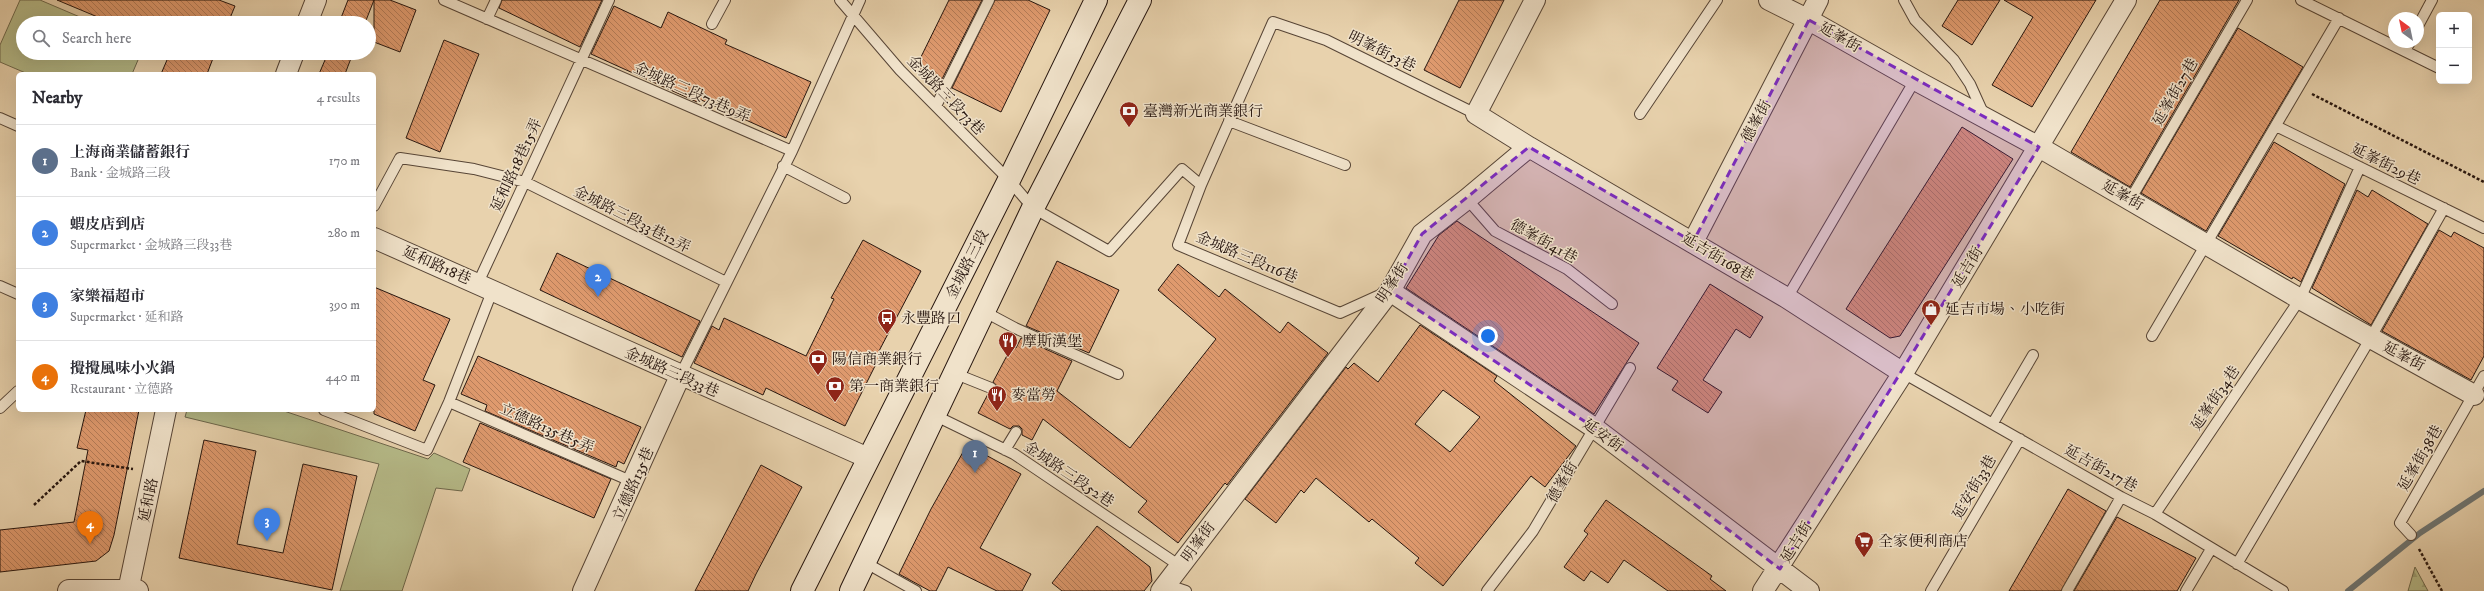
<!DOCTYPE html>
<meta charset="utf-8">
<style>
:root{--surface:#fff;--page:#f7f7f7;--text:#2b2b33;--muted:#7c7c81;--line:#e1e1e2;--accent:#8f2418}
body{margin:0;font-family:"IM FELL DW Pica","Noto Serif TC",serif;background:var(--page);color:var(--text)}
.controls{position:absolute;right:12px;top:12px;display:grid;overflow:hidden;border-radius:6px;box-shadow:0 4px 16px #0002}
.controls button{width:36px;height:36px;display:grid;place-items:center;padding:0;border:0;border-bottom:1px solid var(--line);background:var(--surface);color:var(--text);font:20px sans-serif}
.compass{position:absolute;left:2388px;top:12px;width:36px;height:36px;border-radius:50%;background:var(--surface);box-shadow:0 4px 16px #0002;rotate:327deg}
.you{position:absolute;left:1488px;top:336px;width:14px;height:14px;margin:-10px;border:3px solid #fff;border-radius:50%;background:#1a73e8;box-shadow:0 0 0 6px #1a73e833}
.badge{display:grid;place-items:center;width:26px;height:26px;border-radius:50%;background:var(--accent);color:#fff;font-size:13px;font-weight:700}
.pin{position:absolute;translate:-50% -33px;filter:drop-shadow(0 1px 2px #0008)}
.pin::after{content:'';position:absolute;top:21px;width:14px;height:12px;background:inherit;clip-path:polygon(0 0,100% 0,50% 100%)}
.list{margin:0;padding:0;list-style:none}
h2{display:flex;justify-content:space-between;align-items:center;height:52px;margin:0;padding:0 16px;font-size:17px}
h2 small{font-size:13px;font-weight:400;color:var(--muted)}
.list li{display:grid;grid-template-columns:26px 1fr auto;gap:12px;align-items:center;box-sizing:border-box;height:72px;padding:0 16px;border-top:1px solid var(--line)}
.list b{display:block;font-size:15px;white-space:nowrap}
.list p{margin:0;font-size:13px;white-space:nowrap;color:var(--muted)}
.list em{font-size:13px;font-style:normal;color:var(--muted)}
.icon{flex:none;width:22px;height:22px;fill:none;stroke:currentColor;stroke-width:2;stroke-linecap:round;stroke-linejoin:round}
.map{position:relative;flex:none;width:2484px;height:591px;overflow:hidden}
.search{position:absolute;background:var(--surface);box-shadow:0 4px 16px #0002;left:16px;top:16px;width:360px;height:44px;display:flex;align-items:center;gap:10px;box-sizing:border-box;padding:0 14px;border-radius:22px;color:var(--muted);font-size:15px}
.panel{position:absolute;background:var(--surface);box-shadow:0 4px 16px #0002;left:16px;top:72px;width:360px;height:340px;border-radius:6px}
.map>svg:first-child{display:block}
.forest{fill:url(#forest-firs);stroke:#6e684c}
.green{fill:#b6bb89;stroke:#6e684c}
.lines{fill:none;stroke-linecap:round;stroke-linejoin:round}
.stream{stroke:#6d7573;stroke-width:6}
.building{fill:url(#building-back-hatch);stroke:#27160f;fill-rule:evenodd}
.service-casing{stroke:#574536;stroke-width:12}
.minor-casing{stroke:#574536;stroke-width:22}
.tertiary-casing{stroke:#574536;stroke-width:24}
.secondary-casing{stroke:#27160f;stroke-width:24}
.path{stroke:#27160f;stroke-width:2.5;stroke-dasharray:3 2;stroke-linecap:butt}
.service{stroke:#f0e2ca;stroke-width:10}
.minor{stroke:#f0e2ca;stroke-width:20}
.tertiary{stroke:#f0e2ca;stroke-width:22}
.secondary{stroke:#f0e2ca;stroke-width:22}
.marked{fill:#7b2cbf;fill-opacity:0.2;stroke:#7b2cbf;stroke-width:3;stroke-dasharray:8 5;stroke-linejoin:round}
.labels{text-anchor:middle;stroke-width:3;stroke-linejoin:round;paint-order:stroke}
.street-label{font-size:15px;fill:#27160f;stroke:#f0e2ca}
.poi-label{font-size:15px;fill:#27160f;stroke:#f0e2ca;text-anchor:start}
</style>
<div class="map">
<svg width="2484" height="591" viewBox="0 0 2484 591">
<defs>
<pattern id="forest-firs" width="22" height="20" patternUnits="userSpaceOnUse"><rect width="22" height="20" fill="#b6bb89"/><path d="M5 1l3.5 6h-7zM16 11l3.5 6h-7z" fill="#9ca075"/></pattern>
<pattern id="building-back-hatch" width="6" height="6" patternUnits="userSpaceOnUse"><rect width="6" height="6" fill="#df9a6e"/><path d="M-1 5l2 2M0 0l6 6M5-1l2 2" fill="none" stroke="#b57d59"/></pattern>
</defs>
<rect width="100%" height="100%" fill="#e8d2ad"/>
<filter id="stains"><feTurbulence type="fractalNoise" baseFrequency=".005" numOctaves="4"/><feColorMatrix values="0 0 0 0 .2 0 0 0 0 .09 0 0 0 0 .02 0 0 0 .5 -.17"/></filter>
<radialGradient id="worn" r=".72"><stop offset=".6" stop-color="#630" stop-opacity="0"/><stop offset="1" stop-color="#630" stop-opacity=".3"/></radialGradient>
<!-- forest -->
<path class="forest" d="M2415,567L2428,591H2408Z"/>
<!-- green -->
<path class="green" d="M20,0H40L94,23H23V53H141L132,74H28L0,62V45Z
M187,410H281L428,459L434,453L470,469L462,491L436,488L402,591H340L379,464L185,417Z"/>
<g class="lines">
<!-- stream -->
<path class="stream" d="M2348,591L2420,533L2484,491"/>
</g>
<!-- building -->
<path class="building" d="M57,0H219L235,6L228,23H112Z
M348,0H374L365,23H339Z
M374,0H390L416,10L400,52L374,42Z
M502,0H602L580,47L499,8Z
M949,0H982L937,89L929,84L933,75L916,67Z
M995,0H1028L1050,10L1001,112L952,88Z
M1459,0H1504L1460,88L1424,70Z
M1958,0H2000L1972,45L1942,26Z
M2004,0H2096L2032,107L1992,85L2033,17Z
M2160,0H2239L2130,187L2071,152Z
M614,6L661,28L668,12L727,40L725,44L811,82L786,138L699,99L697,102L591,54Z
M2238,28L2303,67L2206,231L2141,193Z
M444,40L479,54L440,152L406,138Z
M170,53H215L207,74H161Z
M328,53H353L345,74H319Z
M1962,127L2013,159L1900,336L1890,338L1846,309Z
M2274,142L2345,184L2301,282L2293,277L2292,279L2218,236Z
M2357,190L2368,197L2372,190L2428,224L2371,325L2312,288Z
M1457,221L1639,343L1594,414L1406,288L1439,235Z
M2439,230L2451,237L2454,232L2484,248V356L2471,380L2382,331Z
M863,240L921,271L879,351L882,352L845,426L766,388L763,395L694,363L712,326L719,330L724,318L806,356L834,299L831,298Z
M557,253L700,321L682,357L540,290Z
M1057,261L1119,290L1089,353L1026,326Z
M1178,264L1219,297L1225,289L1280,333L1288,322L1328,353L1227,485L1225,483L1178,543L1138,512L1147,501L1043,419L1032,440L1022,435V429L1019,426H1013L1010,429L978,413L988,394H992L997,391V387L993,382L1012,346L1016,348L1021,338L1072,361L1057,391L1130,448L1216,339L1158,290Z
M1710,284L1763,317L1750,338L1736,329L1703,380L1722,392L1708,413L1672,390L1678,381L1657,368Z
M374,287L450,319L423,380L435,385L415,431L374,414Z
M1420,325L1497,376L1494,381L1576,446L1545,487L1531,476L1443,586L1415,563L1419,558L1372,519L1369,522L1316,478L1304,493L1301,490L1276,523L1245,499L1346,367L1348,369L1354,363L1378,382ZM1443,390L1480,417L1450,452L1415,424Z
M478,356L641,427L624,464L618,461L616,467L485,411L487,405L461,394Z
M86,410H139L114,535L109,551L96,561L0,572V530L74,522L88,450L77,448Z
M480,423L611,479L594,518L463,462Z
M204,440L256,451L237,544L283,553L303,464L357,476L332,590L179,558Z
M967,445L1021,474L980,548L1031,574L1022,591H997L948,567L936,591H930L899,574L931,509Z
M761,465L802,487L756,574L748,591H695Z
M2068,489L2106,511L2061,591H2009Z
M1606,500L1712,576L1710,579L1726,591H1668L1624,560L1608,583L1591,571L1584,581L1564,567L1588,534L1584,531Z
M2117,517L2196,558L2177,591H2074Z
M1097,526L1150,567L1152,581L1144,591H1062L1052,583Z"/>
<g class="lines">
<defs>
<path id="service" d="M444,0L792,151
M840,0L900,70L1009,180L1033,208L1109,251L1182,169L1201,185
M1904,0L1915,20L1954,60L1970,84L1984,115
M2301,0L2439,68
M487,19L496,0
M712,24L725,0
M2418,26L2432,0
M2405,51L2410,42
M936,106L989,0
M1640,114L1717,0
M0,118L18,126
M1229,121L1345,165
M2276,126L2484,228
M783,166L845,198
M1467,199L1495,231L1567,269L1612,304
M2130,200L2247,0
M374,206L400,158L474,169L525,182L726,282
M478,283L609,0
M0,286L18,294
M1382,294L1340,313L1178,245L1201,185L1273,22L1326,40L1476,114
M1787,298L1915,80
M985,312L1015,328L1118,374
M2152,336L2339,18
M1903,373L2121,497L2155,514L2283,591
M956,374L991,388
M680,376L792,151L860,0
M449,402L633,482
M0,408L18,391
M324,410L427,450L449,402L493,289
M936,416L1014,454L1180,566
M1993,423L2033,355
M1005,450L1016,432
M2155,514L2300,299L2360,167
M2411,535L2400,523L2484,376
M866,563L916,591
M2237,564L2370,339L2444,208
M1165,584L1186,591
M1487,591L1533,531L1630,368
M1931,591L2020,439
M2067,591L2121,497
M2186,591L2211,549"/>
<path id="minor" d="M1769,0L1809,20L1915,80L2039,147L2300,299L2474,395
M307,23L316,0
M286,74L294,53
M1529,147L1787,298L1903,373
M374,238L868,458
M1693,242L1818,0
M1390,291L1593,427L1809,591
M128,591L166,410
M583,591L680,376
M1161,591L1390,291L1422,234L1467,199L1529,147L1476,114L1535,0
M1763,591L1903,373L2126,0"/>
<path id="tertiary" d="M69,591H137"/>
<path id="secondary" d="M802,591L1009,180L1096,0
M851,591L1033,208L1140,0"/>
</defs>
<!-- service casing -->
<use href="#service" class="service-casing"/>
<!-- minor casing -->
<use href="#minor" class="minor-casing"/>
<!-- tertiary casing -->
<use href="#tertiary" class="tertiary-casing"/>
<!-- secondary casing -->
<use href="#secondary" class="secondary-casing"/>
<!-- path -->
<path class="path" d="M2312,94L2484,182
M34,505L81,461L133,469
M2419,549L2442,591"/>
<!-- service -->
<use href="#service" class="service"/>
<!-- minor -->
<use href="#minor" class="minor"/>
<!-- tertiary -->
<use href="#tertiary" class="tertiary"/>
<!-- secondary -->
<use href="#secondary" class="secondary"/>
</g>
<!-- marked area -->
<path class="marked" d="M1809,20L2039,147L1780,569L1593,427L1390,291L1422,234L1529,147L1693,242Z"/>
<!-- icons -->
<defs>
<symbol id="bank-pin" viewBox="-11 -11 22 30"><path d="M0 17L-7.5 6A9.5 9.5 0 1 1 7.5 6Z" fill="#8f2418" stroke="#f0e2ca"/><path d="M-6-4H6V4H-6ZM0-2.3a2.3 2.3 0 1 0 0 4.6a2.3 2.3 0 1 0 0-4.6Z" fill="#fff"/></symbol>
<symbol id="shop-pin" viewBox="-11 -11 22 30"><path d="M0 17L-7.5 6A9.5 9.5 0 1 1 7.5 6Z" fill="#8f2418" stroke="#f0e2ca"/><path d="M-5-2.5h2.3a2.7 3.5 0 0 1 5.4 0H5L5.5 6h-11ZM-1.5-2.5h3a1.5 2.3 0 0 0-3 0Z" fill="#fff"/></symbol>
<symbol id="bus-pin" viewBox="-11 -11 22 30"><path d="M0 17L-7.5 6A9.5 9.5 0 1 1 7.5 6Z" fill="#8f2418" stroke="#f0e2ca"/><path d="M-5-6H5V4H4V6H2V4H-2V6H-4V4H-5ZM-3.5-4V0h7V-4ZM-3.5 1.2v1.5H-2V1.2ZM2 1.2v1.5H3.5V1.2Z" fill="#fff"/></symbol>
<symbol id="restaurant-pin" viewBox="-11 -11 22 30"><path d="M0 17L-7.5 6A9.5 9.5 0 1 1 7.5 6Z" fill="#8f2418" stroke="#f0e2ca"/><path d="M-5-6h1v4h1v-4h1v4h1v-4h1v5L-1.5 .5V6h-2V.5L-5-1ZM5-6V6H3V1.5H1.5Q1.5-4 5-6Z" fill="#fff"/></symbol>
<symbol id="supermarket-pin" viewBox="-11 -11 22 30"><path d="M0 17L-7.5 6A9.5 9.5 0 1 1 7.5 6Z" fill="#8f2418" stroke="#f0e2ca"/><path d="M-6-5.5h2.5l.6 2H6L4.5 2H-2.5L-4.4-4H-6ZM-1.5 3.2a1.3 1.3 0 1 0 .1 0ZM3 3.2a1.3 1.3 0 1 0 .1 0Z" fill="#fff"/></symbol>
</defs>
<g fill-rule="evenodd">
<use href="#bank-pin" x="1118" y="100" width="22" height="30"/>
<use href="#shop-pin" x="1920" y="298" width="22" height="30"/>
<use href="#bus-pin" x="876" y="307" width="22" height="30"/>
<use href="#restaurant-pin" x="997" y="330" width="22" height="30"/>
<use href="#bank-pin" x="807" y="348" width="22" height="30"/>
<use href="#bank-pin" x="824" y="375" width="22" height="30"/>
<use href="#restaurant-pin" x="986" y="384" width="22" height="30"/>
<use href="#supermarket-pin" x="1853" y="530" width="22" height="30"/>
</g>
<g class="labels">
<!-- street labels -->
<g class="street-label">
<text transform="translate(1840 37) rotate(30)" y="5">延峯街</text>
<text transform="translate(1382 51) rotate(26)" y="5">明峯街53巷</text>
<text transform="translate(692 92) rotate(24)" y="5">金城路三段73巷9弄</text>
<text transform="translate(2175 92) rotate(-60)" y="5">延峯街27巷</text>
<text transform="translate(946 95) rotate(46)" y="5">金城路三段73巷</text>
<text transform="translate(1756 121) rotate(-62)" y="5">德峯街</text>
<text transform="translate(2386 164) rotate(26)" y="5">延峯街29巷</text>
<text transform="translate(516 165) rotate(-65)" y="5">延和路18巷15弄</text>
<text transform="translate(2123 195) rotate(30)" y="5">延峯街</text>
<text transform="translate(632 219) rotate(27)" y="5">金城路三段33巷12弄</text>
<text transform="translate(1544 241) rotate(29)" y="5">德峯街41巷</text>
<text transform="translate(1247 257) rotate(23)" y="5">金城路三段116巷</text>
<text transform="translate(1718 257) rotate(31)" y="5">延吉街168巷</text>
<text transform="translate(967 264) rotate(-63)" y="5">金城路三段</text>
<text transform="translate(437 265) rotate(24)" y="5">延和路18巷</text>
<text transform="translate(1967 267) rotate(-59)" y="5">延吉街</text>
<text transform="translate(1392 283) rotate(-57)" y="5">明峯街</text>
<text transform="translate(2404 356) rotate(28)" y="5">延峯街</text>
<text transform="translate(672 372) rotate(24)" y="5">金城路三段33巷</text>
<text transform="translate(2215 398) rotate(-56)" y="5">延峯街34巷</text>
<text transform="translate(547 428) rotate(24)" y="5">立德路135巷5弄</text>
<text transform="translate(1603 435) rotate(36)" y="5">延安街</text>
<text transform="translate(2420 458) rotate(-60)" y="5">延峯街38巷</text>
<text transform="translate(2101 468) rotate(29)" y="5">延吉街217巷</text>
<text transform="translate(1069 474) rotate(34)" y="5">金城路三段52巷</text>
<text transform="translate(1562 482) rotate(-60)" y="5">德峯街</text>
<text transform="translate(633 484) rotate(-66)" y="5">立德路135巷</text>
<text transform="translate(1974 487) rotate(-60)" y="5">延安街33巷</text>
<text transform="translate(148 500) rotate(-78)" y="5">延和路</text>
<text transform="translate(1198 542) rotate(-54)" y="5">明峯街</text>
<text transform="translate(1796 542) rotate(-58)" y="5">延吉街</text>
</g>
<!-- poi labels -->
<g class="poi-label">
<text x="1143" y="116">臺灣新光商業銀行</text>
<text x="1945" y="314">延吉市場、小吃街</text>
<text x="901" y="323">永豐路口</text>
<text x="1022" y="346">摩斯漢堡</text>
<text x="832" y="364">陽信商業銀行</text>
<text x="849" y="391">第一商業銀行</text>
<text x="1011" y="400">麥當勞</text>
<text x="1878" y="546">全家便利商店</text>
</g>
</g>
<rect width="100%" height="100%" filter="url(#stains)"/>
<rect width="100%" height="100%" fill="url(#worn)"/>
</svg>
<div class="controls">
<button>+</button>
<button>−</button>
</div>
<svg class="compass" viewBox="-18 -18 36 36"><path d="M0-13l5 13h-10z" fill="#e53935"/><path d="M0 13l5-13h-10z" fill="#7c7c81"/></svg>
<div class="you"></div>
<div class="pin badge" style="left:975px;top:473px;background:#5c6f8a">1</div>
<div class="pin badge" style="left:598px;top:297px;background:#3f7fe0">2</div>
<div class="pin badge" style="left:267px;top:541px;background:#3f7fe0">3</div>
<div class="pin badge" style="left:90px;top:544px;background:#e8710a">4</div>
<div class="search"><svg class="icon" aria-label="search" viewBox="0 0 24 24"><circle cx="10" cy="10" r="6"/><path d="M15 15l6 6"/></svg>Search here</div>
<section class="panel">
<h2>Nearby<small>4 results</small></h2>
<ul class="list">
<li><span class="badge" style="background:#5c6f8a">1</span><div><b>上海商業儲蓄銀行</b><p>Bank · 金城路三段</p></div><em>170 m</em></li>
<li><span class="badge" style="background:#3f7fe0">2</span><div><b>蝦皮店到店</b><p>Supermarket · 金城路三段33巷</p></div><em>280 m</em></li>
<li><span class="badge" style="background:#3f7fe0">3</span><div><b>家樂福超市</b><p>Supermarket · 延和路</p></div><em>390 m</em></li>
<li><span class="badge" style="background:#e8710a">4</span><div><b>攪攪風味小火鍋</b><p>Restaurant · 立德路</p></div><em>440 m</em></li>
</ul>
</section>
</div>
